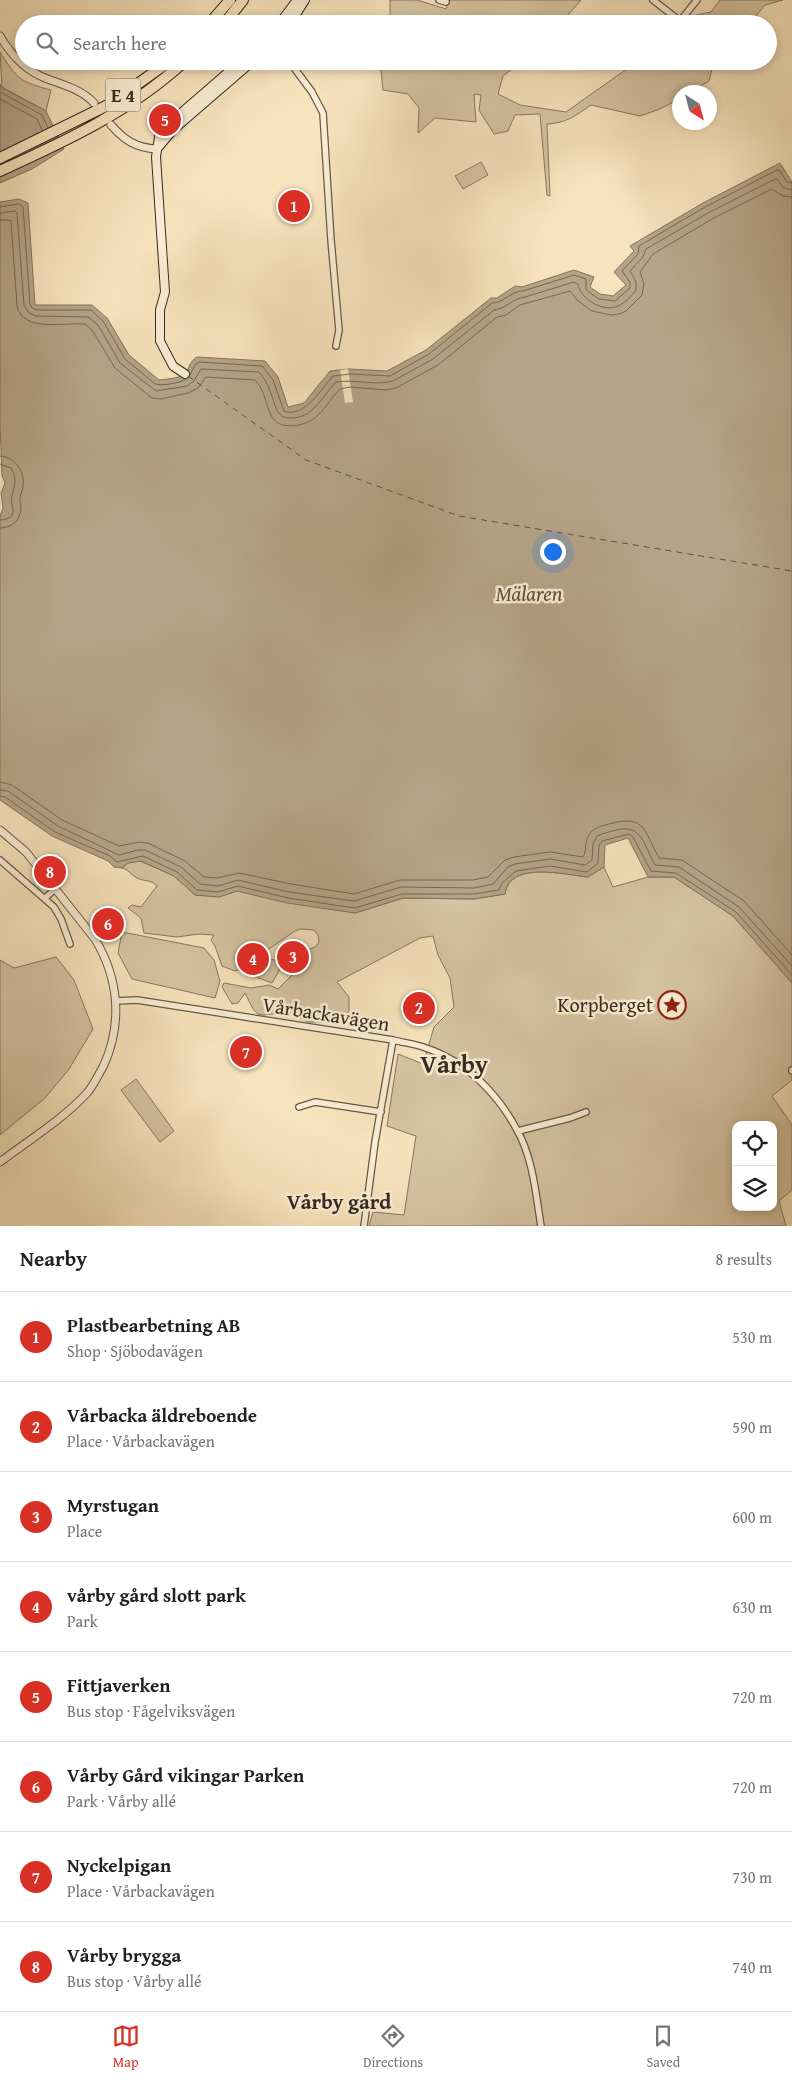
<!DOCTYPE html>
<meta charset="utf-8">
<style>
:root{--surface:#fff;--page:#f2f2f2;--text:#202124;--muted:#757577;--line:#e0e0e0;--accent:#d93025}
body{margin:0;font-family:"Gentium Book Plus",serif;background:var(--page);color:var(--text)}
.controls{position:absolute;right:15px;bottom:15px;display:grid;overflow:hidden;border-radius:10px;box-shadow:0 2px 8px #0003}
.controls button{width:45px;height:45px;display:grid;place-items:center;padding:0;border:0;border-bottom:1px solid var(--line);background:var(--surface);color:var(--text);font:25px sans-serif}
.compass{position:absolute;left:672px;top:85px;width:45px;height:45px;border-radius:50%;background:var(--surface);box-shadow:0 2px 8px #0003;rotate:144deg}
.you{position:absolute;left:552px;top:551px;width:18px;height:18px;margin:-12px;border:4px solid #fff;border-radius:50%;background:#1a73e8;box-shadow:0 0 0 8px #1a73e833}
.badge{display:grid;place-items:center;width:32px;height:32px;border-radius:50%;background:var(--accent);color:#fff;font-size:16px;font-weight:700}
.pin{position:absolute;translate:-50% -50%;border:2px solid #fff;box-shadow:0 1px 5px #0006}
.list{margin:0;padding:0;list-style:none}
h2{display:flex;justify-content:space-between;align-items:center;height:65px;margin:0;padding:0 20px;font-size:21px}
h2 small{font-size:16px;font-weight:400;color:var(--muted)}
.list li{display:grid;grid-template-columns:32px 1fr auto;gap:15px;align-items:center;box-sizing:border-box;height:90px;padding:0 20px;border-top:1px solid var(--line)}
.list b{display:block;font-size:19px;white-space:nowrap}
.list p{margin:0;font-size:16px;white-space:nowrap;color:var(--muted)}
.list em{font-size:16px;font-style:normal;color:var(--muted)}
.icon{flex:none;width:28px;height:28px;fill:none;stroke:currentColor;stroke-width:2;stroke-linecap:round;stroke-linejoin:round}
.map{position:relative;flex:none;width:792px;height:1226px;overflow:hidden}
.search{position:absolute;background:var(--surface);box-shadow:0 2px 8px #0003;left:15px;right:15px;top:15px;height:55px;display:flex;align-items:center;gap:12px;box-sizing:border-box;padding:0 18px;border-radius:28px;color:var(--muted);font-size:19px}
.sheet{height:785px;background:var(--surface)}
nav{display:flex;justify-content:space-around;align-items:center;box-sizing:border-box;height:70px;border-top:1px solid var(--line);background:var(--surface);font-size:14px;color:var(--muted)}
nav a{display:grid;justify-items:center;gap:2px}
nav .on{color:var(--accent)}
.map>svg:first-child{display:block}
.green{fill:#d6c4a2;stroke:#867762;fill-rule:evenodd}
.water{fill:#b5a487;stroke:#82735e}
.pier{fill:#f7e3bc}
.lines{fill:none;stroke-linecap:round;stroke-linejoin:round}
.shore{stroke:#766754;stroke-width:1}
.ferry{stroke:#5c4f40;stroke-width:1;stroke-dasharray:6 5;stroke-linecap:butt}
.minor-casing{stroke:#665848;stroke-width:8}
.tertiary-casing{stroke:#665848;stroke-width:9}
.secondary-casing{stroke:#362a21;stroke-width:10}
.motorway-casing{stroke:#362a21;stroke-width:12}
.minor{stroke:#faedd3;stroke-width:5.5}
.tertiary{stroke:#faedd3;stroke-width:7}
.secondary{stroke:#faedd3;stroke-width:8}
.motorway{stroke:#f7e3bc;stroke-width:10}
.labels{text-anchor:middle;stroke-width:5;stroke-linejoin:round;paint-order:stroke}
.shield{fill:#faedd3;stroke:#716456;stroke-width:1}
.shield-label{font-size:19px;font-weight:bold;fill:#362a21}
.poi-label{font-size:20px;fill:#362a21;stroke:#faedd3;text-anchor:end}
.street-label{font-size:20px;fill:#362a21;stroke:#faedd3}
.water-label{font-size:21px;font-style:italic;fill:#5c4f40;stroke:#faedd3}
.neighbourhood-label{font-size:21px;font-weight:bold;fill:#362a21;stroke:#faedd3}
.district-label{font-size:25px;font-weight:bold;fill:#362a21;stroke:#faedd3}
</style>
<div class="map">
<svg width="792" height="1226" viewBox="0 0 792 1226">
<rect width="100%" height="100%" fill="#f7e3bc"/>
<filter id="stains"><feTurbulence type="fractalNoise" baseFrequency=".004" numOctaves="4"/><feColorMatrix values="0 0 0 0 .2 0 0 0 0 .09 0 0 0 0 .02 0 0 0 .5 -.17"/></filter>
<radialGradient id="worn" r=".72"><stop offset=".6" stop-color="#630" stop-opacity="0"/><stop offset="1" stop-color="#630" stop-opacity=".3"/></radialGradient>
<!-- green -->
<path class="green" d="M390,0H417L446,9L449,0H581L560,24H390Z
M720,0H783L765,5L749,24H681L692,16L711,12Z
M0,52C17,79 20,82 51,90L46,111L2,87Z
M380,61H523L503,76L498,94L520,105L566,112L638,61H714L709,81L691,92H680L679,99L660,109L640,116L591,105C575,116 567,123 547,124L550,196L547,195L540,114L515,115L508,131L494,134L479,110L481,95L474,94L476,122L435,118L418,133L419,108L408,94L383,90Z
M481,162L488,175L463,189L455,176Z
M140,861L174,876L195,895L219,897L237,891L355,913L403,898L474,899L505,894C510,860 565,875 588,877L604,867L613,887L648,877H674L733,916L792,983V1080L772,1096L792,1125V1190L779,1201L786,1226H369L373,1212L404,1215L416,1136L387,1126L398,1054L423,1064L434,1027L454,1007L450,978L438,955L433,936L420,938L337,982L349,997V1011L340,1022H308L288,1012L264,1015L258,1014L253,1009L245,993L238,1003L232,1004L222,987L224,983L251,988L269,985L278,989L297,970L299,958L303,952L315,947L319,942L318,935L314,930L301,929L295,931L263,953L260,957L284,962L272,983L248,974L243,968L235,971L222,966L215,946L211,940L214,935L199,934L177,937L144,933L141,918L128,908L132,905L141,907L157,886C150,879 145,882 137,878C131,875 129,870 122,868L128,863ZM736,1125H773V1207H736Z
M122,932L204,948L214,960L220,981L215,998L132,979L118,953Z
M56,957L74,980L93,1029L69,1069L45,1098L0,1135V960L14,968Z
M136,1079L174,1131L160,1142L121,1090Z"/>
<!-- water -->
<path class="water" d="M0,84L2,88L46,111L64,149L32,169L0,183Z
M780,163L792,182V983L733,916L674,877H648L628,838L605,845L604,867L588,877C566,875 508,860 505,894L474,899L403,898L355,913L287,903L237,891L219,897L195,895L174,876L141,861L128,863L122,868L114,867L108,861L52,836L0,800V516L3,508L1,493L5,483L2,475L0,423V202L19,199L28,203L35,305H92L107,318L129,355L159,380C166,379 176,379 183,375C190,371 188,362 197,357L265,361L278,377L288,407L304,403L330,371L349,369L387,371L426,350L491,298H497L515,286L522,287L574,270L594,277L590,287L600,294L613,296L626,285L614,272L634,251L630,246L703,203Z"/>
<!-- pier -->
<path class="pier" d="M348,369L353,402L345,403L340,370Z"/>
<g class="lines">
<!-- shore -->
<path class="shore" d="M0,92L42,115L48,128
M0,99L37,119L42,130
M0,207L18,204L23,207L30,304L32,308L36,310H91L103,321L125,359L155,384C165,386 178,383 187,379
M0,213L15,211L17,213L24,305L29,313L36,316L88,317L98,325L120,363L156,391L187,386L194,381L201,369L259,372C270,384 271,397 277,410C282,423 303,418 311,411C321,403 327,391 336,382C354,379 378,386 393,381L433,359L494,310C506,309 513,298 525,297L574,282L578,284C580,299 604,313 618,306C625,303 632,296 636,290V282L630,271L643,257L646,249L708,213L775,179H777L784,188L792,190
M0,220H8L11,221L17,306C23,333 65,322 85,324L92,330L115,368L152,398L161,399L188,393L198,388L206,377L255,380C265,390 265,403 271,415C278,431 303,427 315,418C325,410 331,397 340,389L350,387L386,390L396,388L438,365L497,317L506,315L520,305L570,291L578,301L592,311L611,315L619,314L626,311L642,295L644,284L640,272L653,254L712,219L772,189L783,196L792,197
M189,377L195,365L199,362L262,366L273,380L284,411C304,419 322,388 333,376L350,374L390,376L429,354L492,303C504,303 511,291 523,291L574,275L586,279V290L599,299L615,301L630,288V282L622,271L638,254L639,246L705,207L777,170L780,171L787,182L792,183
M0,456C15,457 25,471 23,486C23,490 20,494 20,498C19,501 22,505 21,509C20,521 11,528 0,528
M0,464L11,468C17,478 15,485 12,496C9,504 22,519 0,520
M0,782L12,785L62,820L119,846L140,842L148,843L185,861L204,877L217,878L239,873L291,884L354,894L400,880H473L488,877L505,860L514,857L550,852L583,857C587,851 584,842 589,835C593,828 601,826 609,824C646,814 643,830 659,858L682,860L744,901L792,955
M0,790L8,791L58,826L119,855L138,850H145L181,867L200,884L218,886L238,880L289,892L354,901L401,887L474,888L493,884L508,867L515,864L550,859L585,865L592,860L593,844L597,836C603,833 610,832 616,830C642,823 644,846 655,865L679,867L739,907L792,966
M0,796L5,797L55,832L110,856L117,862L143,856L177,872L197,890L218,892L238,886L288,898L355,908L402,894H474L499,890L502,883L516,871L550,866L587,872L598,863L599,845L602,841L629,834L633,837L651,871L676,873L736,912L792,975"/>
<!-- ferry -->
<path class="ferry" d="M188,376L306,460L459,516L792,571"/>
<defs>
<path id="minor" d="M439,0L446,2
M653,0L680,21L697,0
M289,61L312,92L323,113L331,240L339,330L336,346
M0,860L54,907L61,919L70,944
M45,898L56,888
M116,1001L137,1000L393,1040C404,1043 416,1044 426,1048C466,1061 498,1094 517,1130C533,1158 536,1195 541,1226
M792,1070V1071
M299,1107L315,1102L381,1112
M518,1131L570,1118L586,1112
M364,1226L375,1142L393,1040"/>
<path id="tertiary" d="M0,36C11,55 25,70 45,78C63,85 81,89 94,103
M111,125C124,140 136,148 157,149
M0,830L26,852L95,939C119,979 123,1024 103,1067C98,1075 94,1085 87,1093C62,1120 29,1140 0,1162"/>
<path id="secondary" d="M279,24L297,0
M290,24L305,0
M157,149L173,130L253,61
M185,374L173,366L160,341V310L165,292L156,157L159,137L166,126L241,61"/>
<path id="motorway" d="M209,24L230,0
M224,24L243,0
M0,158L108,105L170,61
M0,171C68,140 129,112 185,61"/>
</defs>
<!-- minor casing -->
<use href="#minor" class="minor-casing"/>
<!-- tertiary casing -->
<use href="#tertiary" class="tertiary-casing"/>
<!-- secondary casing -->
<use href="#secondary" class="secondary-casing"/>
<!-- motorway casing -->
<use href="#motorway" class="motorway-casing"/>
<!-- minor -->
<use href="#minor" class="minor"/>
<!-- tertiary -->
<use href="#tertiary" class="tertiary"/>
<!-- secondary -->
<use href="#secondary" class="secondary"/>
<!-- motorway -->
<use href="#motorway" class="motorway"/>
</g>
<!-- icons -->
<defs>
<symbol id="sight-ring" viewBox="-11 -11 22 22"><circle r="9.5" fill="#faedd3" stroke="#8f2418" stroke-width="1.5"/><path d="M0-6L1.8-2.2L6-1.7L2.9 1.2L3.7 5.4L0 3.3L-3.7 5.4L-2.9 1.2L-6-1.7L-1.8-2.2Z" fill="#8f2418"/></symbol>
</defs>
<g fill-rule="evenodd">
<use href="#sight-ring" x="656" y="989" width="32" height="32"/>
</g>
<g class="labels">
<!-- shield labels -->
<rect class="shield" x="105.5" y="78.5" width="35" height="33" rx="4"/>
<g class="shield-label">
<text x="123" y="102">E 4</text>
</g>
<!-- poi labels -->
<g class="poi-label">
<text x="653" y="1012">Korpberget</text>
</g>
<!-- street labels -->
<g class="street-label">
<text transform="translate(326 1014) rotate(9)" y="7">Vårbackavägen</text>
</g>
<!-- water labels -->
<g class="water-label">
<text x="529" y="601">Mälaren</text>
</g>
<!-- neighbourhood labels -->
<g class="neighbourhood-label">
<text x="339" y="1209">Vårby gård</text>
</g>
<!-- district labels -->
<g class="district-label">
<text x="454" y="1073">Vårby</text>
</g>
</g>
<rect width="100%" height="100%" filter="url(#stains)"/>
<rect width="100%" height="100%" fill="url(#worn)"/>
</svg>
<div class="controls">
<button><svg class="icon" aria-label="locate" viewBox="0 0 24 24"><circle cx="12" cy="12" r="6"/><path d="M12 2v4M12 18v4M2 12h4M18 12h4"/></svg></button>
<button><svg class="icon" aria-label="layers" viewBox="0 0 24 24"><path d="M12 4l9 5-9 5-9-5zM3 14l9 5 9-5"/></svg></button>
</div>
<svg class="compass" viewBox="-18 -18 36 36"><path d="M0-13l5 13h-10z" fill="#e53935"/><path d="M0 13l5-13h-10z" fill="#757577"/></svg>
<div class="you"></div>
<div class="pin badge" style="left:294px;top:206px">1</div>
<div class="pin badge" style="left:419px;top:1008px">2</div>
<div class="pin badge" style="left:293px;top:957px">3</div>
<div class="pin badge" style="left:253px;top:959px">4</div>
<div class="pin badge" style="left:165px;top:120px">5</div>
<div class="pin badge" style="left:108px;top:924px">6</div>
<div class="pin badge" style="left:246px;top:1052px">7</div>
<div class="pin badge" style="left:50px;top:872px">8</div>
<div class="search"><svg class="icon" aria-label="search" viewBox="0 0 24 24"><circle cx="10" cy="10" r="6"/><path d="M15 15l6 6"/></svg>Search here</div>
</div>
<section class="sheet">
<h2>Nearby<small>8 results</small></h2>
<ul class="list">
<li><span class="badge">1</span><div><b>Plastbearbetning AB</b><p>Shop · Sjöbodavägen</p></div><em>530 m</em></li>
<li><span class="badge">2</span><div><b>Vårbacka äldreboende</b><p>Place · Vårbackavägen</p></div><em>590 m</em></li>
<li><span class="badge">3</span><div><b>Myrstugan</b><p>Place</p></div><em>600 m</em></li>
<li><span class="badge">4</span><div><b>vårby gård slott park</b><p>Park</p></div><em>630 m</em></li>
<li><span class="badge">5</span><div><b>Fittjaverken</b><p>Bus stop · Fågelviksvägen</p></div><em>720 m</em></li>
<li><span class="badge">6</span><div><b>Vårby Gård vikingar Parken</b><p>Park · Vårby allé</p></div><em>720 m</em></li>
<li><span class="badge">7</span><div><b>Nyckelpigan</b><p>Place · Vårbackavägen</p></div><em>730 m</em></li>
<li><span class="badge">8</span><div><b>Vårby brygga</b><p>Bus stop · Vårby allé</p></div><em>740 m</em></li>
</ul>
</section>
<nav>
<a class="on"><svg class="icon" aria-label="map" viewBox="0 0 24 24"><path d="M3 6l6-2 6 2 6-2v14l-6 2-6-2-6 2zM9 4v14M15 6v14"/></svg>Map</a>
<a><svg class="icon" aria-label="directions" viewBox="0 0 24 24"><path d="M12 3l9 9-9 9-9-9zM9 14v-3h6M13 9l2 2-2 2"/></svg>Directions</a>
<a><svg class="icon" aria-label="saved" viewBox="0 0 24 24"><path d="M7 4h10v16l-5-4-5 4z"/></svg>Saved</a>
</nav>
